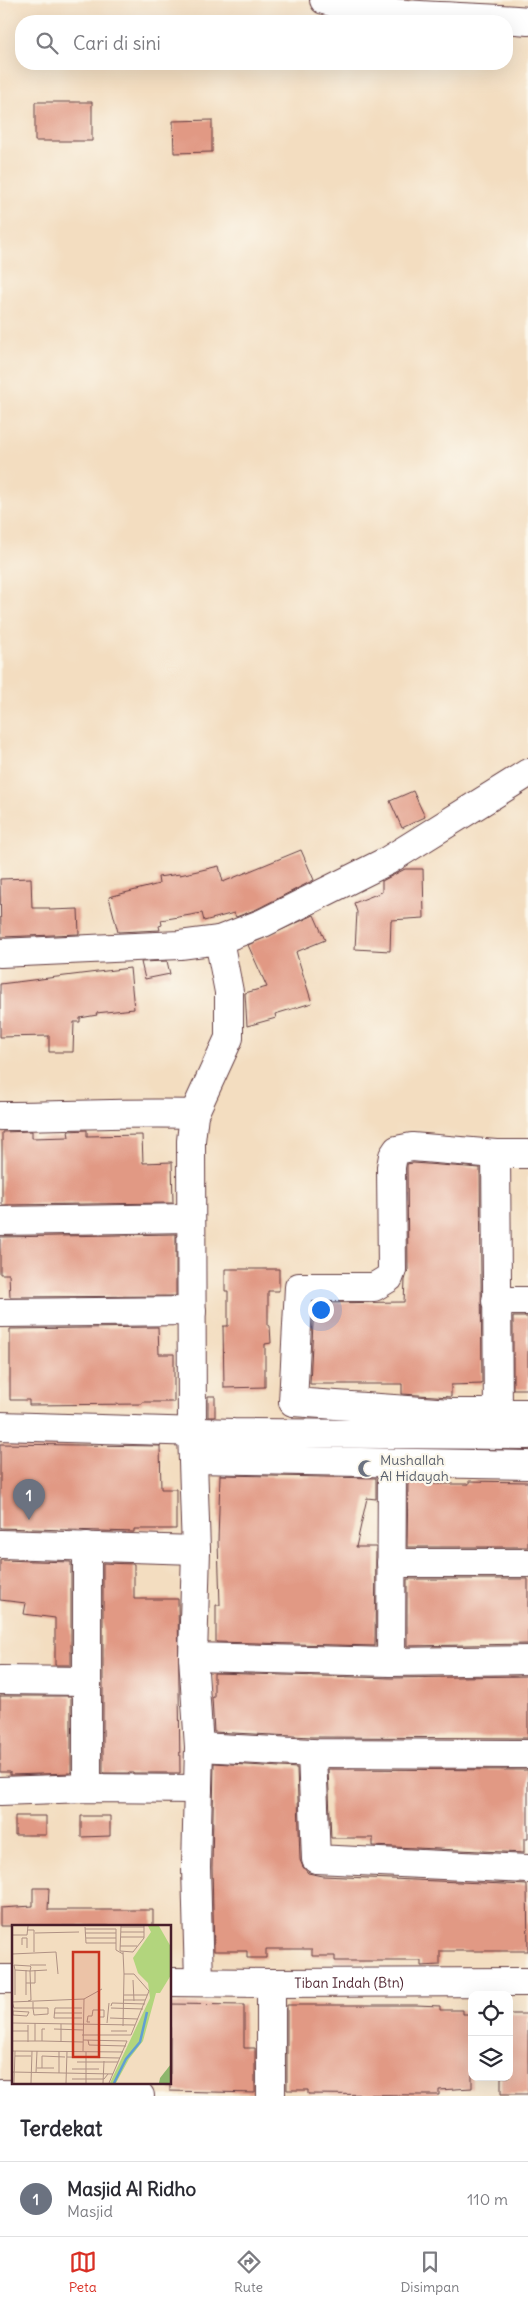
<!DOCTYPE html>
<html lang="id">
<style>
:root{--surface:#fff;--page:#f2f2f3;--text:#2b2b33;--muted:#7c7c81;--line:#e1e1e2;--accent:#d93025}
body{margin:0;font-family:Delius,sans-serif;background:var(--page);color:var(--text)}
.controls{position:absolute;right:15px;bottom:15px;display:grid;overflow:hidden;border-radius:10px;box-shadow:0 5px 20px #0002}
.controls button{width:45px;height:45px;display:grid;place-items:center;padding:0;border:0;border-bottom:1px solid var(--line);background:var(--surface);color:var(--text);font:25px sans-serif}
.you{position:absolute;left:320px;top:1309px;width:18px;height:18px;margin:-12px;border:4px solid #fff;border-radius:50%;background:#1a73e8;box-shadow:0 0 0 8px #1a73e833}
.badge{display:grid;place-items:center;width:32px;height:32px;border-radius:50%;background:var(--accent);color:#fff;font-size:16px;font-weight:700}
.pin{position:absolute;translate:-50% -41px;filter:drop-shadow(0 1px 2px #0008)}
.pin::after{content:'';position:absolute;top:26px;width:18px;height:15px;background:inherit;clip-path:polygon(0 0,100% 0,50% 100%)}
.list{margin:0;padding:0;list-style:none}
h2{display:flex;justify-content:space-between;align-items:center;height:65px;margin:0;padding:0 20px;font-size:21px}
h2 small{font-size:16px;font-weight:400;color:var(--muted)}
.list li{display:grid;grid-template-columns:32px 1fr auto;gap:15px;align-items:center;box-sizing:border-box;height:75px;padding:0 20px;border-top:1px solid var(--line)}
.list b{display:block;font-size:19px;white-space:nowrap}
.list p{margin:0;font-size:16px;white-space:nowrap;color:var(--muted)}
.list em{font-size:16px;font-style:normal;color:var(--muted)}
.icon{flex:none;width:28px;height:28px;fill:none;stroke:currentColor;stroke-width:2;stroke-linecap:round;stroke-linejoin:round}
.map{position:relative;flex:none;width:528px;height:2096px;overflow:hidden}
.search{position:absolute;background:var(--surface);box-shadow:0 5px 20px #0002;left:15px;right:15px;top:15px;height:55px;display:flex;align-items:center;gap:12px;box-sizing:border-box;padding:0 18px;border-radius:20px;color:var(--muted);font-size:19px}
.sheet{height:140px;background:var(--surface)}
nav{display:flex;justify-content:space-around;align-items:center;box-sizing:border-box;height:70px;border-top:1px solid var(--line);background:var(--surface);font-size:14px;color:var(--muted)}
nav a{display:grid;justify-items:center;gap:2px}
nav .on{color:var(--accent)}
.map>svg:first-child{display:block}
.building{fill:#e19984}
.lines{fill:none;stroke-linecap:round;stroke-linejoin:round}
.minor-casing{stroke:#633c41;stroke-width:30}
.minor{stroke:#fff;stroke-width:28}
.labels{text-anchor:middle;stroke-width:4.5;stroke-linejoin:round;paint-order:stroke}
.worship-label{font-size:14px;fill:#5b616d;stroke:#fbf7ec;text-anchor:start}
.street-label{font-size:14px;fill:#4a1f2b;stroke:#fbf7ec}
.inset-river{fill:none;stroke:#619fd2;stroke-width:2.5}
.inset-road{fill:none;stroke:#af9184;stroke-width:1}
.view{fill:#c8321e;fill-opacity:0.15;stroke:#c8321e;stroke-width:2.5}
.inset-edge{fill:none;stroke:#4a1f2b;stroke-width:2.5}
</style>
<div class="map">
<svg width="528" height="2096" viewBox="0 0 528 2096">
<rect width="100%" height="100%" fill="#fbf7ec"/>
<filter id="ink" filterUnits="userSpaceOnUse"><feTurbulence type="fractalNoise" baseFrequency=".02" numOctaves="2"/><feDisplacementMap in="SourceGraphic" scale="10" xChannelSelector="R" yChannelSelector="G"/><feConvolveMatrix kernelMatrix="1 2 1 2 8 2 1 2 1" color-interpolation-filters="sRGB"/></filter>
<filter id="wash" filterUnits="userSpaceOnUse"><feTurbulence type="fractalNoise" baseFrequency=".0096" numOctaves="4" result="noise"/><feDisplacementMap in="SourceGraphic" scale="20" xChannelSelector="R" yChannelSelector="G"/><feGaussianBlur stdDeviation="1.12" result="paint"/><feColorMatrix in="noise" values="0 0 0 0 0 0 0 0 0 0 0 0 0 0 0 0 0 1.4 0 .05"/><feComposite in="paint" operator="in"/></filter>
<g filter="url(#wash)">
<rect width="100%" height="100%" fill="#f3ddc0"/>
<g id="blocks">
<!-- building -->
<path class="building" d="M35,102H92V141H35Z
M212,120V152L174,153L173,121Z
M413,791L425,817L402,828L390,801Z
M301,850L314,880L257,909L236,917L234,913L204,921L202,913L161,920L162,925L159,926L160,930L118,932L109,897L159,884L158,877L180,874V875L219,866L223,882Z
M405,869H423L424,918L391,920L390,951L355,949L357,912L354,903L382,892V881Z
M31,878L32,908H50V910L78,909L79,934L1,937L0,879Z
M314,915L325,940L296,952L312,1003L275,1014L276,1018L247,1026L245,993L267,987L248,945Z
M167,961L170,974L145,979L141,962Z
M130,968L134,1009L96,1013L97,1015L80,1018V1022H74L73,1052H49V1036L0,1037V984Z
M87,1130V1136L142,1135L143,1163L172,1162L173,1203L2,1205V1132L32,1131V1138L69,1137L68,1131Z
M413,1163L480,1168L482,1384L451,1385V1397L402,1394V1384H310L314,1303L404,1302L405,1280L408,1270L407,1168V1164Z
M176,1234V1296L10,1297L9,1274H0V1237Z
M225,1269H279V1291H268V1326H270L271,1343L265,1344V1387L224,1388L223,1326H228V1291H225Z
M513,1317H528V1389H513Z
M158,1327L159,1354H174V1402H142V1404L29,1405V1400H10V1329Z
M208,1396H215V1417H208Z
M0,1444L160,1446L161,1489H176V1529H134V1532L0,1528Z
M220,1475L376,1478V1499L367,1498L356,1547H376L375,1646L216,1642V1605H220L218,1542Z
M469,1481L528,1482V1547H407L408,1482H427V1484H469Z
M0,1560L71,1562V1665H55V1618L24,1614L26,1603L0,1600Z
M103,1563L134,1564V1599H178L180,1773H103Z
M407,1579H528V1644L407,1646Z
M214,1673L391,1678L528,1676V1738L312,1737L214,1732L212,1697H214Z
M0,1696H71V1773L10,1775V1772H0Z
M214,1763L297,1768L300,1860L303,1867L308,1873L323,1876L527,1885L528,1951H440V1965L421,1966V1961H335V1956H312V1949H266V1958H247V1951H214L212,1867Z
M328,1769L528,1770V1839H524V1853L373,1846V1838H331Z
M15,1816H46V1835H15Z
M81,1816H110V1836L81,1837Z
M33,1888H49L48,1910H153V1926H0V1908L33,1906Z
M170,2004L244,2005V2048H255V2093L170,2091Z
M287,2005H416L440,2006V2010H463V2014H472V2088L439,2090V2095H418L308,2094V2090H287Z
M509,2014H528V2094H501V2077H509Z"/>
</g>
</g>
<g filter="url(#ink)">
<use href="#blocks" fill-opacity="0" stroke="#633c41" stroke-width="1"/>
<g class="lines">
<defs>
<g id="minor">
<path d="M324,0C390,20 460,14 528,21"/>
<path d="M219,940L263,923L387,861L528,773"/>
<path d="M0,953L180,945L219,940L229,992V1038L194,1114L191,1141L192,1432L196,1550L193,1657L199,1747L196,1867L199,1982"/>
<path d="M0,1116C65,1116 129,1112 194,1114"/>
<path d="M496,1154L498,1413"/>
<path d="M528,1154H496L412,1147L397,1150L393,1156L391,1167L392,1270L389,1278L374,1287H299L293,1402L451,1413H528"/>
<path d="M0,1221L191,1218"/>
<path d="M496,1301H528"/>
<path d="M0,1313L192,1311"/>
<path d="M0,1426L234,1433L528,1435"/>
<path d="M193,1459L528,1465"/>
<path d="M0,1544L196,1550"/>
<path d="M87,1546V1788"/>
<path d="M391,1563H528"/>
<path d="M193,1657L391,1662L528,1660"/>
<path d="M391,1662L392,1464"/>
<path d="M0,1680L86,1681"/>
<path d="M199,1747L312,1753L528,1754"/>
<path d="M312,1753L316,1859L528,1869"/>
<path d="M0,1791L87,1788L198,1789"/>
<path d="M0,1979H14"/>
<path id="s1" d="M170,1982L271,1983L528,1982"/>
<path d="M0,2094L140,2096"/>
<path d="M271,2096V1983"/>
</g>
</defs>
<!-- minor casing -->
<use href="#minor" class="minor-casing"/>
<!-- minor -->
<use href="#minor" class="minor"/>
</g>
</g>
<!-- icons -->
<defs>
<symbol id="mosque-bare" viewBox="-9 -9 18 18"><path d="M3.5-4.9A6 6 0 1 0 3.5 4.9A5 5 0 1 1 3.5-4.9Z" fill="#6b7280" stroke="#fbf7ec" stroke-width="2.5" paint-order="stroke"/></symbol>
</defs>
<g fill-rule="evenodd">
<use href="#mosque-bare" x="354" y="1456" width="25" height="25"/>
</g>
<g class="labels">
<!-- worship labels -->
<g class="worship-label">
<text x="380" y="1465">Mushallah<tspan x="380" dy="16">Al Hidayah</tspan></text>
</g>
<!-- street labels -->
<g class="street-label">
<text dy="5" stroke="none"><textPath href="#s1" startOffset="179">Tiban Indah (Btn)</textPath></text>
</g>
</g>
<!-- overview -->
<g transform="translate(12 1925)">
<rect width="159" height="159" fill="#f3ddc0"/>
<path d="M136,1H147L159,22V50L148,68H144L131,116L117,134L104,158H98L138,73L136,58L126,48L121,33L139,7Z" fill="#b2d57d"/>
<path d="M159,139V158H147L148,153Z" fill="#8db66c"/>
<path class="inset-river" d="M102,158L114,134L128,117L135,87"/>
<path class="inset-road" d="M109,1L108,26L121,27L132,13V1M73,2L74,18H104M109,2H132M73,4H104V25L111,29M16,5H22V27M109,7H132M23,8L67,7M73,8H104M0,10H15L16,1M109,12H132M74,13H104M10,20V13H15V23M108,21H125M111,27L112,49M0,29L44,27L46,49M18,40H34M121,55L122,76M14,58H23V45M3,70V45M14,70V45M112,70H135M72,74L90,64M112,75H133M0,76L2,83H36V89L22,90L21,83V77M16,76L19,75L18,46L19,42L18,41L2,40L3,45L18,46L35,45M0,77L72,74L71,126M99,81L100,78L133,79M99,83L131,84M42,88H70M0,90H1L15,91L17,87L1,86V90M70,93H42L43,83H70M98,93L126,94M78,97H75L76,91H80L81,85H92V92H86M0,98L123,100M23,98V116M95,98L97,78M49,99V117M33,104H30V116L71,117M42,104L71,105M0,106H16M99,106H115M70,110H119L137,66L122,49H112L111,101M71,115L115,116L97,158M76,115L77,120L114,121M0,116H30M16,117V100M0,126L111,127M47,126V148M74,127V158M3,131H19M55,132L108,133M65,137H106M25,143H42M30,143V131L53,132M60,144H87M0,147L101,149M24,148L25,126M60,154H92L96,149M2,158L3,126M19,158L20,126M54,158L55,126M91,158L92,136"/>
<path class="view" d="M61,27H87V132H61Z"/>
<rect width="159" height="159" class="inset-edge"/>
</g>
</svg>
<div class="controls">
<button><svg class="icon" aria-label="locate" viewBox="0 0 24 24"><circle cx="12" cy="12" r="6"/><path d="M12 2v4M12 18v4M2 12h4M18 12h4"/></svg></button>
<button><svg class="icon" aria-label="layers" viewBox="0 0 24 24"><path d="M12 4l9 5-9 5-9-5zM3 14l9 5 9-5"/></svg></button>
</div>
<div class="you"></div>
<div class="pin badge" style="left:29px;top:1520px;background:#6b7280">1</div>
<div class="search"><svg class="icon" aria-label="search" viewBox="0 0 24 24"><circle cx="10" cy="10" r="6"/><path d="M15 15l6 6"/></svg>Cari di sini</div>
</div>
<section class="sheet">
<h2>Terdekat<small></small></h2>
<ul class="list">
<li><span class="badge" style="background:#6b7280">1</span><div><b>Masjid Al Ridho</b><p>Masjid</p></div><em>110 m</em></li>
</ul>
</section>
<nav>
<a class="on"><svg class="icon" aria-label="map" viewBox="0 0 24 24"><path d="M3 6l6-2 6 2 6-2v14l-6 2-6-2-6 2zM9 4v14M15 6v14"/></svg>Peta</a>
<a><svg class="icon" aria-label="directions" viewBox="0 0 24 24"><path d="M12 3l9 9-9 9-9-9zM9 14v-3h6M13 9l2 2-2 2"/></svg>Rute</a>
<a><svg class="icon" aria-label="saved" viewBox="0 0 24 24"><path d="M7 4h10v16l-5-4-5 4z"/></svg>Disimpan</a>
</nav>
